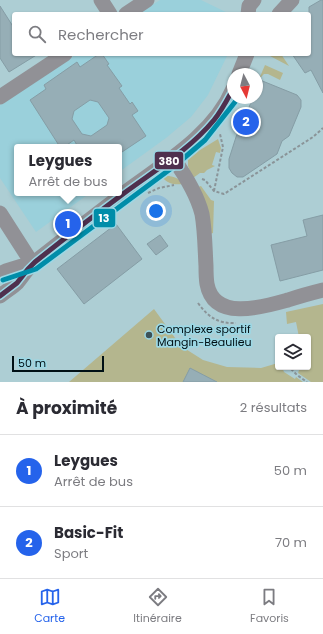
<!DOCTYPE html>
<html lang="fr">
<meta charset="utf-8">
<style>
:root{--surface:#fff;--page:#f7f7f7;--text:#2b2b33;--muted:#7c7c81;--line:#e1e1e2;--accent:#2563eb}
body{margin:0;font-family:Poppins,sans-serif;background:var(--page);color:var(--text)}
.controls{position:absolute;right:12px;bottom:12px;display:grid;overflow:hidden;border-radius:4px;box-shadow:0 1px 3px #0004}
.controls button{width:36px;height:36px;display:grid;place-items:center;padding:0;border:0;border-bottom:1px solid var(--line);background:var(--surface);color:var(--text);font:20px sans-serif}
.compass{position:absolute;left:227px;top:68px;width:36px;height:36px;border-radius:50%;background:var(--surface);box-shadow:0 1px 3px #0004;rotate:173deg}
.scale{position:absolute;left:12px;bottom:10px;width:92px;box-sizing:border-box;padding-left:4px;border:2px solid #001015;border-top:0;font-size:11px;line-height:14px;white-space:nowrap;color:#001015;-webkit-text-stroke:3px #9cd8e5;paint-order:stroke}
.you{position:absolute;left:156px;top:211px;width:14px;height:14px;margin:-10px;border:3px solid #fff;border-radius:50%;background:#1a73e8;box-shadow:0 0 0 6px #1a73e833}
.badge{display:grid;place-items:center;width:26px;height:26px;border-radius:50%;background:var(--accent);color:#fff;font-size:13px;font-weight:700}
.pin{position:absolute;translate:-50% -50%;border:2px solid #fff;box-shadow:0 1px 4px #0006}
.popup{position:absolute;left:14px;top:144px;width:108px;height:52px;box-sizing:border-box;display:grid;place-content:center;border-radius:4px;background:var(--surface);filter:drop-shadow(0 1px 3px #0005);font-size:13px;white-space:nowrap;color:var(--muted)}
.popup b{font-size:15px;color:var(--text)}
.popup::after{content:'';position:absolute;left:50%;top:100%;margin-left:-8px;border:8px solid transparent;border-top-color:var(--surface)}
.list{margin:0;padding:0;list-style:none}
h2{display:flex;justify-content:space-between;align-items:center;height:52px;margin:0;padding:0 16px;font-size:17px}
h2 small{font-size:13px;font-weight:400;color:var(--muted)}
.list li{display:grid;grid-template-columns:26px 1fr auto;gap:12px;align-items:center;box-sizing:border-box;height:72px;padding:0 16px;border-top:1px solid var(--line)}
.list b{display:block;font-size:15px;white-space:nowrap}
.list p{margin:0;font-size:13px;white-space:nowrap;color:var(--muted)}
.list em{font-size:13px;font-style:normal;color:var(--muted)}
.icon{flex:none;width:22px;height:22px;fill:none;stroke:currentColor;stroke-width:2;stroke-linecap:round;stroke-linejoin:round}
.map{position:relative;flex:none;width:323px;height:382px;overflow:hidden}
.search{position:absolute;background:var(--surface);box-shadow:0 1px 3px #0004;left:12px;right:12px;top:12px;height:44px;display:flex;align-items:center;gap:10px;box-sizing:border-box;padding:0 14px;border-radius:4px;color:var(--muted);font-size:15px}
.sheet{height:196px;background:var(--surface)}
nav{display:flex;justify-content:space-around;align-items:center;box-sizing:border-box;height:56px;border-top:1px solid var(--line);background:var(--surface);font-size:11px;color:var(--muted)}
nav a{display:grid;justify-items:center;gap:2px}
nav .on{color:var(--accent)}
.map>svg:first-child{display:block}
.built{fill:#9ad0db}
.green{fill:#b4b68e}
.building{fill:#96aeb6;stroke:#859da5;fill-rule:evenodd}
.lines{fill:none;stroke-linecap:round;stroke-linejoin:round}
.path{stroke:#8a9498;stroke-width:2;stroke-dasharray:3 2;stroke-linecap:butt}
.minor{stroke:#919196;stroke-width:15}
.bus-1-casing{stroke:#9cd8e5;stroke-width:8}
.bus-2-casing{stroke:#9cd8e5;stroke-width:8}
.bus-1{stroke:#4f304e;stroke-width:5}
.bus-2{stroke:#008da9;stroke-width:5}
.poi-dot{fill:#3d5258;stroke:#9cd8e5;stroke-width:1.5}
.labels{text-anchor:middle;stroke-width:3.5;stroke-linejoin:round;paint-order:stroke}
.poi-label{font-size:11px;fill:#001015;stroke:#9cd8e5;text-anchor:start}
.line-badge{stroke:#9cd8e5;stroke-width:1.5}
.badge-label{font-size:11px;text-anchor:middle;font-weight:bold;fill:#fff}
</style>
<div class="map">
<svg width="323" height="382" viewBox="0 0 323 382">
<rect width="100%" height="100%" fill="#adced4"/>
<!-- built -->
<path class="built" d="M160,0H201L230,14H138Z
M77,54H228L208,95L191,117L166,138L119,172V147H17V193H90L36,232L0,178V105Z"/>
<!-- green -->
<path class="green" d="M271,54H281L289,66L270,56Z
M265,65L283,73L280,80L268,74H264L259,79Z
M218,139L221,148L220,153L216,152L212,165L215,166L207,170L204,173H200L193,178L188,166V160L200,150Z
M166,176C174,176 178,178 183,184C174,185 168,184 162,177Z
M201,186L211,200L214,201L213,233L210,234L198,187Z
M323,304V382H311L298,373L300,367H308V337H299L296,322L287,324L286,312Z
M154,309L181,346L203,360L227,367L261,368L278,363V367H282L284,372L295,379L296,377L303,382H69Z"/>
<!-- building -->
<path class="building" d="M321,0H323V93L311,70L305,73L292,54H309V7Z
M0,6L14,28V54H38L9,72L0,58Z
M99,54H102L109,64L107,65L122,86L119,88L130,104L132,102L138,111L132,115L146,136L119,154V147H78L74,140L64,147H60L30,100L46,89L44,85L77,62L80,67ZM90,100L98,102L109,118L107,125L91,136L82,134L72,119L74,111Z
M260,80L297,95L301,100V107L289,136L282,141L277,154L243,177H237L232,173L229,168V159L236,137L253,98H257V88Z
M323,215V270L280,281L271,245L307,236L303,220Z
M116,224L142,259L84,304L57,269Z
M160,235L168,246L156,255L147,244Z
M190,368L217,382H183Z"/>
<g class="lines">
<!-- path -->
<path class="path" d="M202,179L205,180L214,191L224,194L313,137L323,128
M214,191L223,147L220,134
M148,193L159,188L174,185
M198,303C208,317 218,324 236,323
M291,369L297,375L307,382"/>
<!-- minor -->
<path class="minor" d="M101,0L110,14
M126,14L147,0
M248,14L249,6L254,0
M279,14L292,0
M239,74L247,54
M0,97L65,54
M173,158C185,175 197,194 202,214C205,231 205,249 206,266C206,272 206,278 207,284C214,322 263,307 288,300C300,296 311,293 323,290
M0,213L32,263
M0,274L6,271L32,263
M0,296C6,291 12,288 17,283C23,276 28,267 35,262C65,238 96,215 127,191C165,163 214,134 233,89"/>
<defs>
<path id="bus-1" d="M0,296L17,283L28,269L35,262C65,238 96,214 127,191C157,169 190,149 214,120C222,110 227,100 233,89"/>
<path id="bus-2" d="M3,280L36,269L177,164L205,140L235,102L237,98"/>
</defs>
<!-- bus-1 casing -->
<use href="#bus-1" class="bus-1-casing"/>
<!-- bus-2 casing -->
<use href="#bus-2" class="bus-2-casing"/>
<!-- bus-1 -->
<use href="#bus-1" class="bus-1"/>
<!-- bus-2 -->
<use href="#bus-2" class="bus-2"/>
</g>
<!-- markers -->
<circle class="poi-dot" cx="149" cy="335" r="4"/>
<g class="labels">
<!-- poi labels -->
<g class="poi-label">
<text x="157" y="333">Complexe sportif<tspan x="157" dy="13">Mangin-Beaulieu</tspan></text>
</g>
</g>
<g class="line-badge">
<rect x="154" y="151" width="30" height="19" rx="4" fill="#4f304e"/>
<rect x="93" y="208" width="23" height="20" rx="4" fill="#008da9"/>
</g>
<g class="badge-label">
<text x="169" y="165">380</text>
<text x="104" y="222">13</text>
</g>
</svg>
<div class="controls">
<button><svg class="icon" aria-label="layers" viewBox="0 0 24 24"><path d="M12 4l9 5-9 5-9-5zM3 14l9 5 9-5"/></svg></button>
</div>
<svg class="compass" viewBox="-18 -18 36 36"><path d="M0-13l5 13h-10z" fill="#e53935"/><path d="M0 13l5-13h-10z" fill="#7c7c81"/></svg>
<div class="scale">50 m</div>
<div class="you"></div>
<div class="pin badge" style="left:68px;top:224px">1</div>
<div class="popup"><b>Leygues</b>Arrêt de bus</div>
<div class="pin badge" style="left:246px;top:122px">2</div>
<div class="search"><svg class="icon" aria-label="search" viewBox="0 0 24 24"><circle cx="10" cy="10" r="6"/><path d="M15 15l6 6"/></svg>Rechercher</div>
</div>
<section class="sheet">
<h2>À proximité<small>2 résultats</small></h2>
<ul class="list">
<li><span class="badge">1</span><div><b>Leygues</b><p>Arrêt de bus</p></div><em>50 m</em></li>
<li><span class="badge">2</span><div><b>Basic-Fit</b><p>Sport</p></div><em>70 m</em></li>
</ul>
</section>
<nav>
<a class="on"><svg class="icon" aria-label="map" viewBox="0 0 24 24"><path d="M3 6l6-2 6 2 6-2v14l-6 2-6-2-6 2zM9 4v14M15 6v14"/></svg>Carte</a>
<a><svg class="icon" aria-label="directions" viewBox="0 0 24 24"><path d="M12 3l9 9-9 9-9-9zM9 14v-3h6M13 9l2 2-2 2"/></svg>Itinéraire</a>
<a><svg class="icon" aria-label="saved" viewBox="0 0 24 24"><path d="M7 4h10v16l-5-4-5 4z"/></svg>Favoris</a>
</nav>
